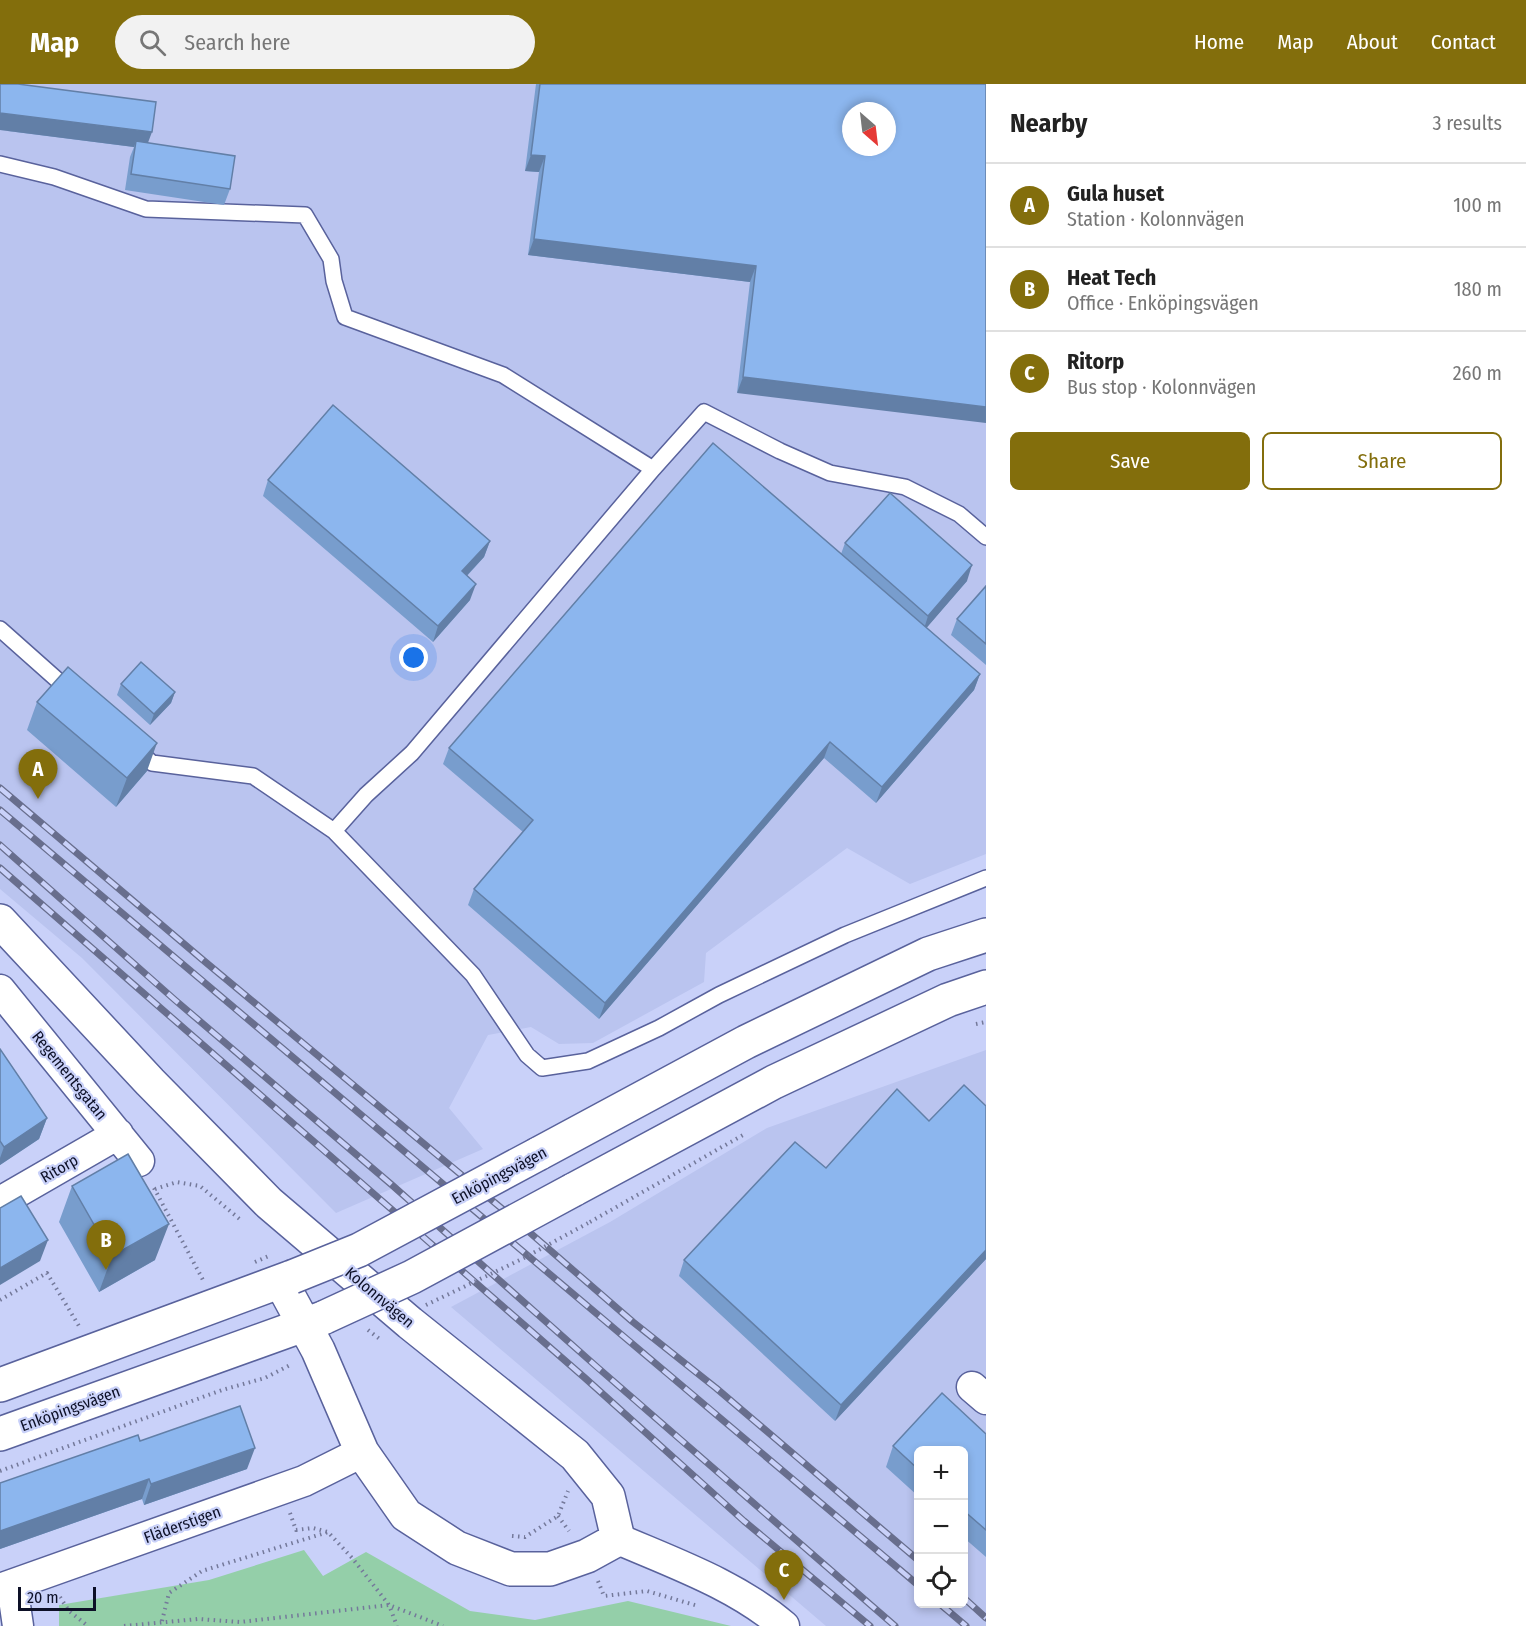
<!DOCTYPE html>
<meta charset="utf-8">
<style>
:root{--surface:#fff;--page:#f2f2f2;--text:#222;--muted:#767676;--line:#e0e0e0;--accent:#836e0c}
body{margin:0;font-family:"Fira Sans Condensed",sans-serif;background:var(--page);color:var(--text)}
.controls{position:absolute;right:18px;bottom:18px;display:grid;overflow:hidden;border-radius:9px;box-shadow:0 3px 9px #0003}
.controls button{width:54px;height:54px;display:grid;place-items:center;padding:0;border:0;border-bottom:2px solid var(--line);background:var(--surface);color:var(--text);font:30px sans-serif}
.compass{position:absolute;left:842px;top:18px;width:54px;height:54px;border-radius:50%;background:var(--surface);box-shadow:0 3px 9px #0003;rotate:152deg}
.scale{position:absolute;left:18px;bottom:15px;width:78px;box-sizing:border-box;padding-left:6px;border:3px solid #0d1027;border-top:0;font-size:16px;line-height:21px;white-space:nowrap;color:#0d1027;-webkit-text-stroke:4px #c9d1f9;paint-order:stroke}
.you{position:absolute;left:414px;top:574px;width:21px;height:21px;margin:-15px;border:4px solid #fff;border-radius:50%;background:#1a73e8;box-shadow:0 0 0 9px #1a73e833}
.badge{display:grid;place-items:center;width:39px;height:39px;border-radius:50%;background:var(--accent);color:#fff;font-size:20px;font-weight:700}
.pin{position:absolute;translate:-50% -50px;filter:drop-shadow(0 2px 3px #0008)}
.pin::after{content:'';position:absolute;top:32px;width:21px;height:18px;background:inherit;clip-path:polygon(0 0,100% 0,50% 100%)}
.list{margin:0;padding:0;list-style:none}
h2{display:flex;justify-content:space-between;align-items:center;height:78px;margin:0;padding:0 24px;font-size:26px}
h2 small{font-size:20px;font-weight:400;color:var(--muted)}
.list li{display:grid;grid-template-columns:39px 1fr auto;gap:18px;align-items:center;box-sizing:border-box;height:84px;padding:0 24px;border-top:2px solid var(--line)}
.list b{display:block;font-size:22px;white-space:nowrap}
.list p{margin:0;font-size:20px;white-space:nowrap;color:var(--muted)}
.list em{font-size:20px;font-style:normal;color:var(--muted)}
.actions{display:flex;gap:12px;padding:18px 24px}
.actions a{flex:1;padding:14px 0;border:2px solid var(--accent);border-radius:9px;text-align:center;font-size:21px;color:var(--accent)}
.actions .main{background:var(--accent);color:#fff}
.icon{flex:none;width:33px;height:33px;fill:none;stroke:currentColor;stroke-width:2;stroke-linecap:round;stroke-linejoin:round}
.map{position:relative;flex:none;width:986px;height:1542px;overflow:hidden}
header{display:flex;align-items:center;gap:36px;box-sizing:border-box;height:84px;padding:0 30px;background:var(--accent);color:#fff}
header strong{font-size:28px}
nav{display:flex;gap:33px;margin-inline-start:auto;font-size:21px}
.search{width:420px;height:54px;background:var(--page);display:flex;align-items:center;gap:15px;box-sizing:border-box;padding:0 21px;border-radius:33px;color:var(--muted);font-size:22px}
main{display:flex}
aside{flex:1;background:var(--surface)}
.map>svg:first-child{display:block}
.built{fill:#bac4ef;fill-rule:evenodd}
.green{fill:#94cfa9}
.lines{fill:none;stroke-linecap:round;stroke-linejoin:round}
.lane-casing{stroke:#59629c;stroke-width:18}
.street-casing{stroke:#59629c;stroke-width:33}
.secondary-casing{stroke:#59629c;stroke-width:36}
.path{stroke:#74799a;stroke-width:4;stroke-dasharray:1.5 4.5;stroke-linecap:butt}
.lane{stroke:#fff;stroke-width:15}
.street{stroke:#fff;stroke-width:30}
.secondary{stroke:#fff;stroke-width:33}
.rail-casing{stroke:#686e8d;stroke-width:7}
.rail{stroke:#c9d1f9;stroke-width:4.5;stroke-dasharray:14;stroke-linecap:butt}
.secondary-bridge-casing{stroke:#59629c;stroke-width:36;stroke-linecap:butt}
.path-bridge{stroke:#74799a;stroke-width:4;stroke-dasharray:1.5 4.5;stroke-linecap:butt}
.secondary-bridge{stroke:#fff;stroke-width:33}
.wall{fill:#789dcd}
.shaded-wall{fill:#627fa7}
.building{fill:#8cb6ee;stroke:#627fa7;stroke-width:1.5;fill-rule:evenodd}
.labels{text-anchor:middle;stroke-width:4.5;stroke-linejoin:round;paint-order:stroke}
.street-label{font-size:16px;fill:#0d1027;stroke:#c9d1f9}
</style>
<header>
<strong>Map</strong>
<div class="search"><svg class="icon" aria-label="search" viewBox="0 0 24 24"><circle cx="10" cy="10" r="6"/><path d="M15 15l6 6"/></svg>Search here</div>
<nav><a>Home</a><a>Map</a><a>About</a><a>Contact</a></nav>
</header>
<main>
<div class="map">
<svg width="986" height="1542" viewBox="0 0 986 1542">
<rect width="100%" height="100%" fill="#c9d1f9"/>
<!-- built -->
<path class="built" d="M0,0H986V770L910,800L847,764L706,869L704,898L593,959L559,960L531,943L488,951L449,1024L483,1065L336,1129L82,874L0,805ZM851,27H887V63H851Z
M986,966V1542H826L451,1223L610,1138L767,1044ZM918,1366H964V1520H918Z"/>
<!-- green -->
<path class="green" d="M304,1466L323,1492L366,1468L470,1527L535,1536L628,1517L731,1542H59V1521L209,1496Z"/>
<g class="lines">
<defs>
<path id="lane" d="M0,80L54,93L146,125L305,131L331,175L334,197L345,233L503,291L653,385
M0,545L72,609
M135,664L152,679L253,692L334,747L366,711L412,669L653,385L704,328L780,367L830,389L905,403L959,430L986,453
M334,747L473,891L527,971L542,984L588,977L659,944L719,911L845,851L986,794"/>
<path id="street" d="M0,906L139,1077
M0,1118L118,1050
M972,1303L986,1315
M618,1455C676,1480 736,1501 784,1542
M12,1501L18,1542
M0,1505L304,1397L362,1368"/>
<path id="secondary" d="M0,837L150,998L269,1119L410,1239L575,1371L608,1412L618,1455L587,1472L550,1485H511L457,1464L406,1431L362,1368L318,1266L281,1198
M538,1070L746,958L928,870L986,851
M573,1106L774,998L948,916L986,903
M0,1301L292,1193
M0,1350L323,1234"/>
</defs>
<!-- lane casing -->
<use href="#lane" class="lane-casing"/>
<!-- street casing -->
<use href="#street" class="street-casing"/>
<!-- secondary casing -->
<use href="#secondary" class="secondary-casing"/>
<!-- path -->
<path class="path" d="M976,940L986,938
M154,1104L203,1196
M155,1105L177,1098L200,1102L242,1137
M590,1138L743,1051
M0,1216L47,1189L79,1242
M368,1246L381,1256
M0,1387L222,1306L265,1294L292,1280
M290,1429L296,1446L313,1444L328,1448L353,1475L389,1521L397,1542
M558,1432L569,1447
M512,1452L525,1453L558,1432L568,1407
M598,1497L604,1512L647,1507L698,1522
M60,1513L69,1527L88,1542
M162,1537L169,1509L202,1487L328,1448
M124,1542L198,1535L240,1538L389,1521L443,1542"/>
<!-- lane -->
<use href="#lane" class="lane"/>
<!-- street -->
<use href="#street" class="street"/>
<!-- secondary -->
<use href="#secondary" class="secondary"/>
<defs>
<path id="rail" d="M0,704L203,876L506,1128L633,1238L716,1304L918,1476
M0,726L918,1501
M0,761L175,916L392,1101L597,1283L895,1542
M0,784L585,1294L744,1437L870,1542
M964,1514L986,1534
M940,1520L966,1542"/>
</defs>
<!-- rail casing -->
<use href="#rail" class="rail-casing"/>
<!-- rail -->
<use href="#rail" class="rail"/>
<defs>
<path id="secondary-bridge" d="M292,1193L359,1166L538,1070
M325,1233L412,1193L573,1106"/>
</defs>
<!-- secondary-bridge casing -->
<use href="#secondary-bridge" class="secondary-bridge-casing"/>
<!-- path-bridge -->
<path class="path-bridge" d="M255,1178L271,1171
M426,1221L524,1174L590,1138"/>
<!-- secondary-bridge -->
<use href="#secondary-bridge" class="secondary-bridge"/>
</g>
<!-- wall -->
<path class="wall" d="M536,0H986L737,309L750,198L528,171L539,88L525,87Z
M0,46L148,59L230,105L224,121L125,106L130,73L134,63Z
M268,396L490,457L484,473L467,492L470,516L433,558L263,412Z
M845,459L967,497L926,544L980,590L974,606L876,719L824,674L599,935L468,821L474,805L523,748L443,680L449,664L841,470Z
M986,502V581L951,551L957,535Z
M121,600L175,608L171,619L150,641L117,611Z
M37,618L147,687L116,723L27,646Z
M0,965L47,1034L39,1055L0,1081Z
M986,1022V1175L835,1337L679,1192L684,1176L826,1084L929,1037Z
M72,1102L155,1176L99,1208L59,1138Z
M986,1350V1473L963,1453V1366H918V1412L886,1383L893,1362Z
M140,1357L247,1385L144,1421L142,1415L0,1465V1399Z"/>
<!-- shaded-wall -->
<path class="shaded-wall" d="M0,29L152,48L146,64L136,57L134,63L0,46Z
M531,71L545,72L539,88L525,87Z
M534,155L756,182L750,198L528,171Z
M743,293L986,323V339L737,309Z
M490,457L484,473L456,503L462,487Z
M972,481L967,497L923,548L928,532Z
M476,500L470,516L433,558L438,542Z
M980,590L974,606L876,719L882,703Z
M175,608L171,619L150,641L154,630Z
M830,658L824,674L599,935L605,919Z
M157,659L147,687L116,723L127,694Z
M47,1034L39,1055L0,1081V1074L4,1063Z
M169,1140L155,1176L99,1208L112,1172Z
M48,1156L40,1177L0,1201V1184Z
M986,1166V1175L835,1337L841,1321Z
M255,1364L247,1385L144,1421L151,1400Z
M149,1395L142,1415L0,1465V1447Z"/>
<!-- building -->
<path class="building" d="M0,0H18L156,18L152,48L0,29Z
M540,0H986V323L743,293L756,182L534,155L545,72L531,71ZM851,27H887V63H851Z
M136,57L235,72L230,105L131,90Z
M333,321L490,457L462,487L476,500L438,542L268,396Z
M713,359L980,590L882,703L830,658L605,919L474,805L533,736L449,664Z
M890,409L972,481L928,532L845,459Z
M986,502V560L957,535Z
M141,578L175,608L154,630L121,600Z
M68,583L157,659L127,694L37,618Z
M0,965L47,1034L4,1063L0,1057Z
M964,1001L986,1022V1166L841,1321L684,1176L795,1058L826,1084L897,1005L929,1037Z
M128,1070L169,1140L112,1172L72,1102Z
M21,1112L48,1156L0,1184V1124Z
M942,1309L986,1350V1446L963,1426V1366H918V1385L893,1362Z
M240,1322L255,1364L151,1400L149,1395L0,1447V1399L138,1351L140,1357Z"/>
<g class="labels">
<!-- street labels -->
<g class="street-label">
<text transform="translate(70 991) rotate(51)" y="6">Regementsgatan</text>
<text transform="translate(59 1084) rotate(-30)" y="6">Ritorp</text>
<text transform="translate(499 1091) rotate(-28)" y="6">Enköpingsvägen</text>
<text transform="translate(380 1213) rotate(40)" y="6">Kolonnvägen</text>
<text transform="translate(70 1324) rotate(-20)" y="6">Enköpingsvägen</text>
<text transform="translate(182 1440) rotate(-20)" y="6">Fläderstigen</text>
</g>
</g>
</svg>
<div class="controls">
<button>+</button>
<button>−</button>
<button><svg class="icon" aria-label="locate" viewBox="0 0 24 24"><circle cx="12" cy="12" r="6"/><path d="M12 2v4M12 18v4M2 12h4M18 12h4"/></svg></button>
</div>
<svg class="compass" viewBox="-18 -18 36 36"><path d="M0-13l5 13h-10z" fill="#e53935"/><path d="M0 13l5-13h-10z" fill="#767676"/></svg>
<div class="scale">20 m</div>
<div class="you"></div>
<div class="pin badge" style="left:38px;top:715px">A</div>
<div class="pin badge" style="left:106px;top:1186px">B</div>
<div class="pin badge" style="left:784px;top:1516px">C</div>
</div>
<aside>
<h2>Nearby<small>3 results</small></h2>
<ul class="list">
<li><span class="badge">A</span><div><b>Gula huset</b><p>Station · Kolonnvägen</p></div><em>100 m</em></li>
<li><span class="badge">B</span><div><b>Heat Tech</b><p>Office · Enköpingsvägen</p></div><em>180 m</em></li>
<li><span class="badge">C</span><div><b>Ritorp</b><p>Bus stop · Kolonnvägen</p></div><em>260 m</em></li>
</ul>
<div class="actions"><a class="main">Save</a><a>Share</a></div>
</aside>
</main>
